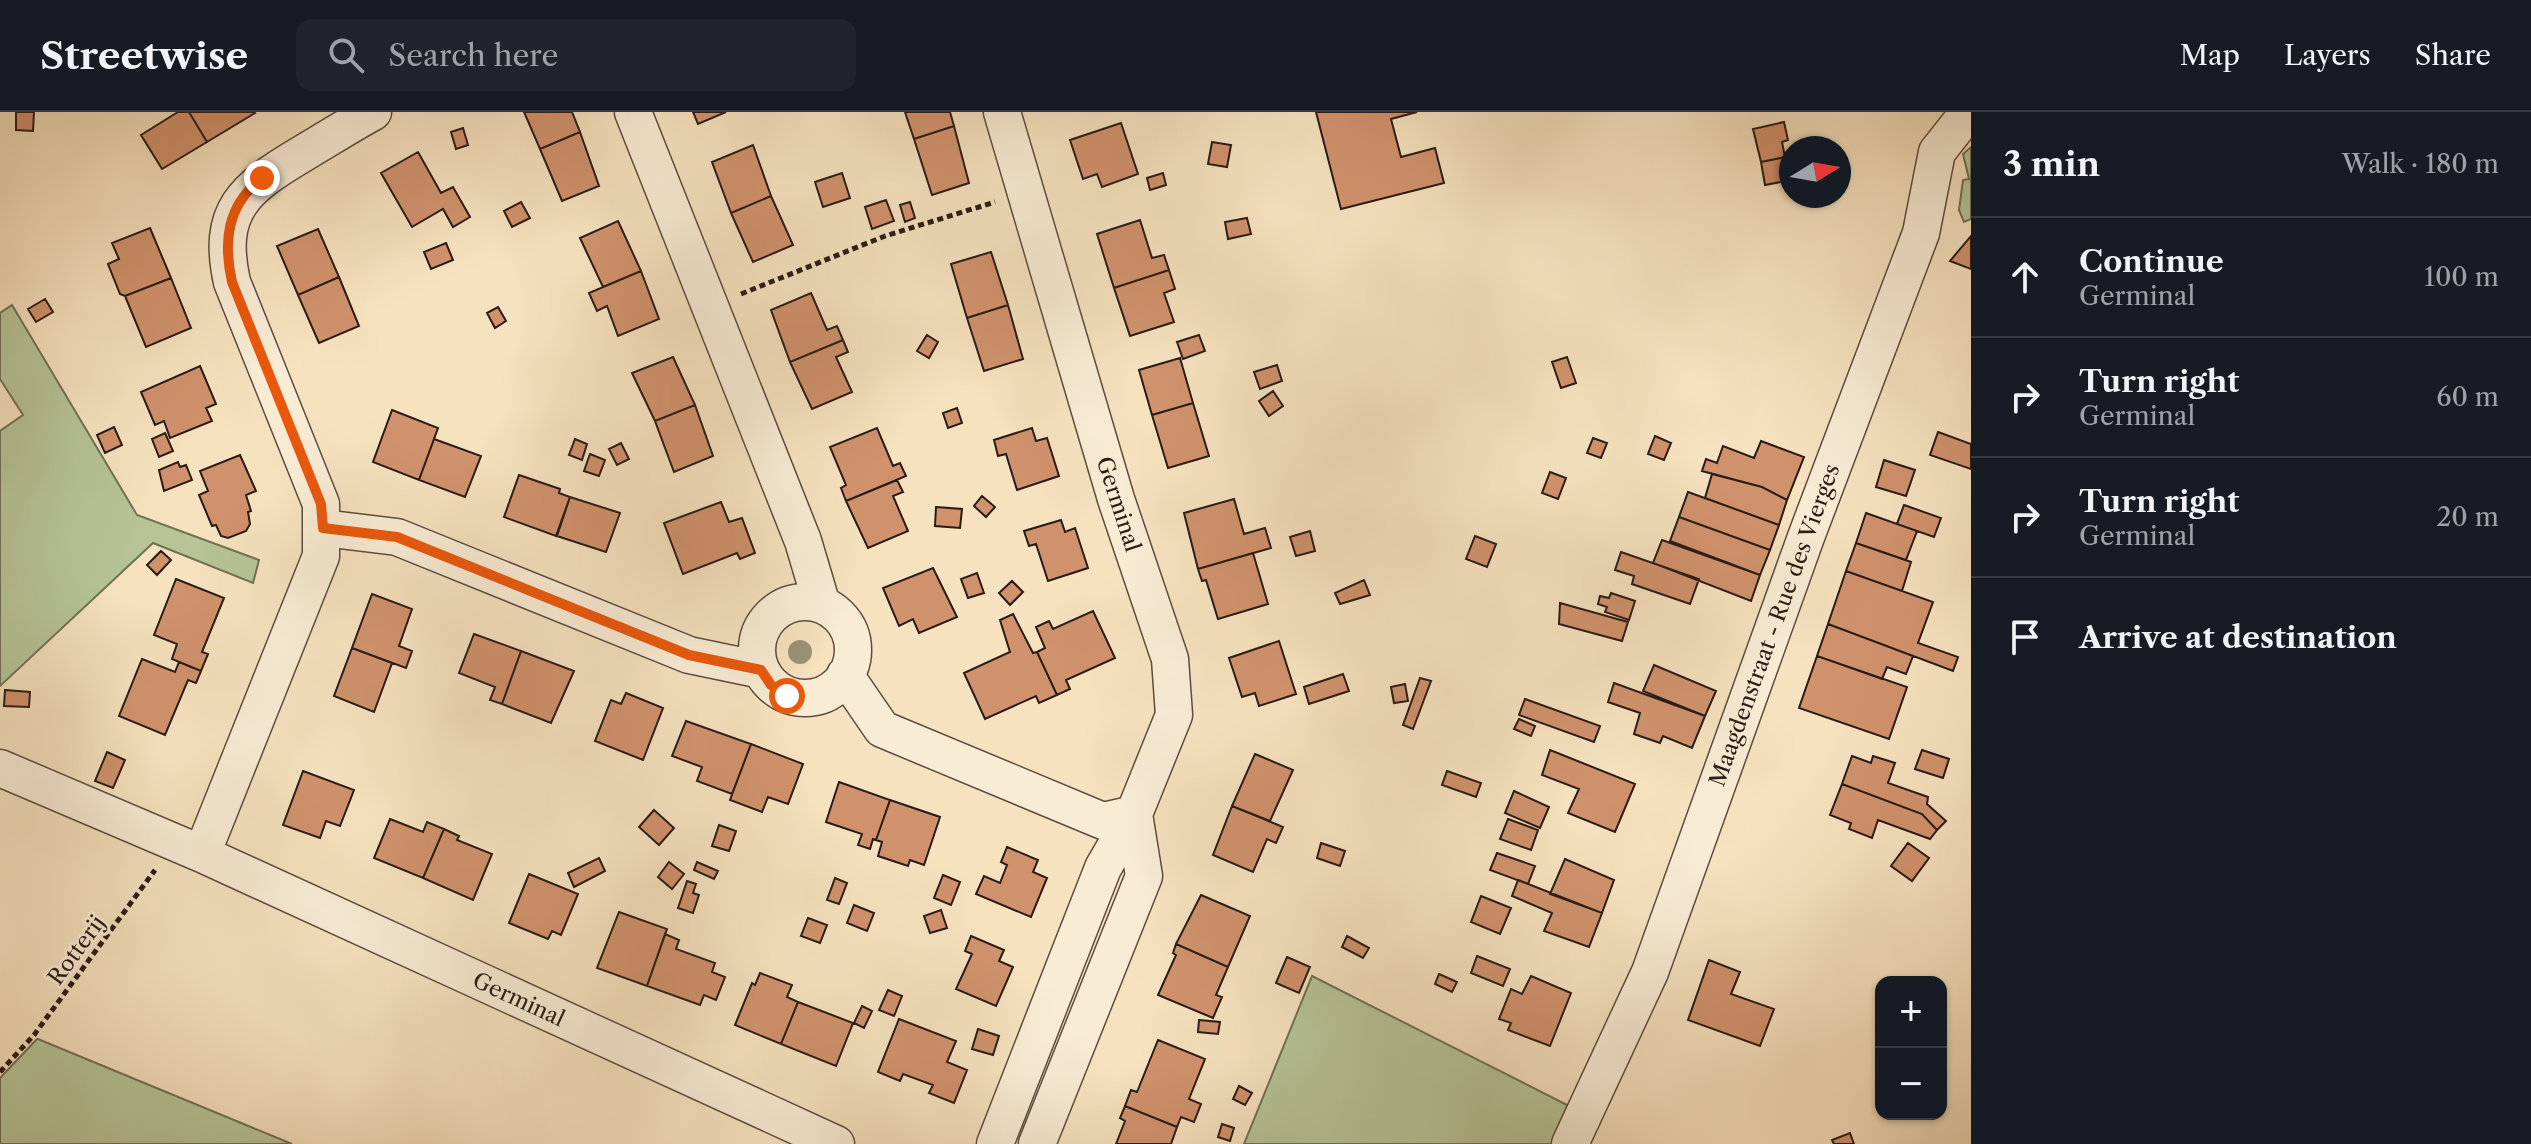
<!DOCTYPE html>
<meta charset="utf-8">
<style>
:root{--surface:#171b24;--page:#20242c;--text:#f1f3f6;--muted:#9ea1a6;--line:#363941}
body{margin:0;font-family:"Libre Caslon Text",serif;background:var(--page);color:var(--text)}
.controls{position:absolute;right:24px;bottom:24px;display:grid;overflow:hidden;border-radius:16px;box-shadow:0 2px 6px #0004}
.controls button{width:72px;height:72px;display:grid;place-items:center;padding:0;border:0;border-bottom:2px solid var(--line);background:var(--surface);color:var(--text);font:40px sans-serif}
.compass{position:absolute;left:1779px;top:24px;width:72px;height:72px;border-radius:50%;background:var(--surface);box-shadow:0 2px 6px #0004;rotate:79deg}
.stop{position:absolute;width:24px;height:24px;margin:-18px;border:6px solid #ea580c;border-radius:50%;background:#fff}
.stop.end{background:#ea580c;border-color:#fff;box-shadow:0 2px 8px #0008}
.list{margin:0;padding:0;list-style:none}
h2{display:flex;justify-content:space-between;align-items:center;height:104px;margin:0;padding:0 32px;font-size:34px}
h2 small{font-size:26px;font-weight:400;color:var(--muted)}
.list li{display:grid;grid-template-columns:52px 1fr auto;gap:24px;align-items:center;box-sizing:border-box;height:120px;padding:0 32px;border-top:2px solid var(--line)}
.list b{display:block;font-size:30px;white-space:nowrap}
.list p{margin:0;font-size:26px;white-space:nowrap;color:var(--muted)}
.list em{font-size:26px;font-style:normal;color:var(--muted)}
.icon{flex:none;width:44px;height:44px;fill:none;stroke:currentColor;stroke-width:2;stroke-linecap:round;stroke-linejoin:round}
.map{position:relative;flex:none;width:1971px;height:1032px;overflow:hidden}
header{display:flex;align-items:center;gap:48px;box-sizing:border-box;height:112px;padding:0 40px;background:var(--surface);border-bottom:2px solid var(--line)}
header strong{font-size:38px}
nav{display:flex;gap:44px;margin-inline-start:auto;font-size:28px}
.search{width:560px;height:72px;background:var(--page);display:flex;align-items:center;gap:20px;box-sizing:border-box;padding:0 28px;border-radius:16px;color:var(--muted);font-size:30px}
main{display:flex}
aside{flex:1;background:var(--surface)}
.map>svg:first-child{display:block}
.green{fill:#b6c497;stroke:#707056;stroke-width:2}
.building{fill:#d0926d;stroke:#291b15;stroke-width:2}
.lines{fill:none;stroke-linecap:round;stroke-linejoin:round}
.minor-casing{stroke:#5c4d40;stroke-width:39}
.path{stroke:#291b15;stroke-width:5;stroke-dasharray:6 4;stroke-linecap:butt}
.minor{stroke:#f9ecd5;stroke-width:36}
.tree{fill:#9c9177}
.route{stroke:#ea580c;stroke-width:10}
.labels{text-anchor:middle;stroke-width:6;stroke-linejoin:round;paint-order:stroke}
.street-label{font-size:22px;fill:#291b15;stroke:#f9ecd5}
</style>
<header>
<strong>Streetwise</strong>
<div class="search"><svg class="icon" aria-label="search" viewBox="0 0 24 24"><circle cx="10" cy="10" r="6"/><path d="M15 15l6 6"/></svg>Search here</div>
<nav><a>Map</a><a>Layers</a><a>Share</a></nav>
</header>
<main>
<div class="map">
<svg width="1971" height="1032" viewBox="0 0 1971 1032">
<rect width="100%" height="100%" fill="#f6e2bf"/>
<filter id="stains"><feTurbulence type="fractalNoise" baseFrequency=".0025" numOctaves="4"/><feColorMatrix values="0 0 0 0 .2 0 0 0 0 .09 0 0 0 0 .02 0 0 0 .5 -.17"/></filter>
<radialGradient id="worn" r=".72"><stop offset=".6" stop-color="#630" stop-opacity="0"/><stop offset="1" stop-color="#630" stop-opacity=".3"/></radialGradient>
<!-- green -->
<path class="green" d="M1971,35V107L1964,110L1959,98L1963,68L1969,67L1963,42Z
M12,193L137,403L259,448L253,471L153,431L0,574V319L23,303L0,267V201Z
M1312,864L1573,996L1555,1032H1244Z
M37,927H38L292,1032H0V966Z"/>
<!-- building -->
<path class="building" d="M16,0H34L33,19L16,18Z
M178,0H189L207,30L162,57L141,23Z
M189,0H254L255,1L207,30Z
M524,0H572L580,20L540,37Z
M693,0H726L698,12Z
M905,0H950L954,14L914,27Z
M1316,0H1417L1391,7L1401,45L1435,36L1444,71L1341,97Z
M1784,10L1788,28L1782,30L1785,45L1761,50L1753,17Z
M1121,11L1138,62L1102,75L1097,62L1083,67L1070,28Z
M954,14L969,71L932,83L914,27Z
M463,16L468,33L456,37L451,20Z
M580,20L599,74L562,89L540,37Z
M1212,30L1231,33L1227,55L1208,52Z
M753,33L771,84L731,101L712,50Z
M418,40L441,81L453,75L470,105L453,115L443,97L412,115L381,61Z
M1791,44V68L1765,73L1761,50Z
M842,61L850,86L823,95L815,70Z
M1163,61L1166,73L1150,78L1147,66Z
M771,84L793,133L753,150L731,101Z
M886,88L894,109L872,117L865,95Z
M521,90L530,106L512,115L504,99Z
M910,90L915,106L905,110L900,93Z
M1247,106L1251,122L1228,127L1225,110Z
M1140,108L1152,146L1164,143L1169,158L1114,176L1097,122Z
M618,109L641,159L603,175L580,126Z
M150,116L171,166L125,184L120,182L108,152L119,147L112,131Z
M318,117L339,165L298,183L277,134Z
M1971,124V157L1950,149Z
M446,131L453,148L431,157L424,140Z
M991,140L1008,193L967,206L951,152Z
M1169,158L1175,177L1164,181L1174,210L1130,224L1114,176Z
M641,159L659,207L618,224L607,194L597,199L589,181Z
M339,165L359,214L319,231L298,183Z
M171,166L191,216L146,235L125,184Z
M811,181L827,218L837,214L843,228L790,250L771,198Z
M45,187L53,200L36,210L28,197Z
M1008,193L1023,247L984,259L967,206Z
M498,195L506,209L495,216L487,201Z
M927,223L938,230L929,246L917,239Z
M1199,223L1205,239L1183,247L1177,230Z
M843,228L848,240L836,245L852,280L812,297L790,250Z
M673,245L695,293L655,309L632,261Z
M1567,245L1576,271L1561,276L1552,250Z
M1180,246L1193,291L1152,303L1139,258Z
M1277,253L1282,269L1260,277L1254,260Z
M200,254L216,292L206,296L212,309L170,326L164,309L155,313L141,280Z
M1273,279L1283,294L1269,304L1259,289Z
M1193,291L1209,344L1168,356L1152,303Z
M695,293L713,344L674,360L655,309Z
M957,296L962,311L948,316L943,301Z
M392,298L438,316L419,368L373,350Z
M114,315L122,333L105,341L97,323Z
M877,316L893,354L900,351L906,364L846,389L841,376L846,373L830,335Z
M1032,316L1036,329L1047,326L1059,364L1017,378L1006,342L998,344L994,328Z
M1938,320L1971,332V357L1930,343Z
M165,321L173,339L159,345L152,327Z
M1655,324L1671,331L1664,348L1648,342Z
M1593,326L1607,331L1601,346L1587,341Z
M434,327L481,344L465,385L419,368Z
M575,327L587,332L582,348L569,343Z
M1761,329L1804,345L1787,388L1762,375L1702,359L1706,347L1717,351L1723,334L1754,346Z
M621,331L629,347L617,353L609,337Z
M590,342L605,348L599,364L584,359Z
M240,343L256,379L246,383L251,399L248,400L250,412L246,419L228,426L221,424L216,413L212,414L199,383L208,379L200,359Z
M1884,348L1915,358L1906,384L1876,375Z
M178,350L180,355L186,353L192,368L164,379L159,358Z
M1550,360L1566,366L1558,387L1542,381Z
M1712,362L1762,375L1787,388L1779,413L1705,386Z
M519,363L560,377L559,381L570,385L556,424L504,405Z
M897,368L903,380L893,384L908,419L868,436L846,389Z
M1688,380L1779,413L1770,438L1679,405Z
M982,384L995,395L986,405L974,394Z
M570,385L620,401L606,440L557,424Z
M1234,387L1244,422L1265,416L1271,436L1198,457L1184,401Z
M721,390L729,410L742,406L755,441L740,447L737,441L683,462L664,411Z
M1904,393L1941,406L1934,425L1897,412Z
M936,395L962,397L960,416L935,414Z
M1866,401L1917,419L1906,448L1856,431Z
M1679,405L1770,438L1760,463L1670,429Z
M1061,408L1065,420L1075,416L1088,456L1048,469L1036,432L1029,434L1024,419Z
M1310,419L1315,439L1296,444L1290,425Z
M1475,424L1496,432L1487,455L1466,447Z
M1662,428L1760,463L1751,489L1653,451Z
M1856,431L1911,450L1902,479L1846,459Z
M161,439L171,448L157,463L147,453Z
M1621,440L1699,467L1690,492L1632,472L1634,464L1615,458Z
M1253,441L1268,492L1218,507L1206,468L1202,469L1198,457Z
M933,456L957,505L919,521L913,507L899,514L883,476Z
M1846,459L1933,490L1918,531L1958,545L1953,559L1828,512Z
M977,461L984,481L968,486L961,467Z
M176,467L224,486L202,540L208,542L201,559L172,547L177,532L154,523Z
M1364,468L1370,483L1340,492L1335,481Z
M1012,469L1023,480L1010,493L999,481Z
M1611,481L1635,489L1629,508L1605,500L1607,495L1598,492L1600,484L1609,486Z
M372,482L412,497L399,534L412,539L406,556L352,536Z
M1560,491L1628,510L1622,529L1559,512Z
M1093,499L1115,546L1066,568L1070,577L1057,583L1037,540L1045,536L1036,515L1049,509L1053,517Z
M1013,502L1033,541L1037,540L1057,583L1039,591L1036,584L985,607L964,561L1010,540L1000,508Z
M1828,512L1913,544L1906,562L1887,555L1882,567L1817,544Z
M474,522L521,539L502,592L490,588L495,575L459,561Z
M1279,529L1296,582L1259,594L1255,581L1242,585L1229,546Z
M352,536L392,551L374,600L334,584Z
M521,539L574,559L551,611L502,592Z
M1817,544L1907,575L1889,627L1799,596Z
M142,547L175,560L179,550L201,559L196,571L188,568L165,623L119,604Z
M1654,553L1716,579L1705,604L1643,579Z
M1343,562L1349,579L1309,592L1304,575Z
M1420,566L1431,569L1413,617L1403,613Z
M1614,571L1705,604L1692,636L1663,624L1660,631L1634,622L1640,601L1608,590Z
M1405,572L1408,589L1394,591L1391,575Z
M5,578L30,580L29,595L4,594Z
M626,581L663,596L643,648L595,629L611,588L621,592Z
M1525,587L1600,614L1594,630L1519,603Z
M1519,607L1535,614L1531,624L1514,617Z
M686,609L751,632L732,682L697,669L702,655L672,644Z
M751,632L803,652L788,692L768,685L762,700L730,688Z
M1550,638L1635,672L1615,720L1568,701L1579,677L1542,663Z
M1922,638L1949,647L1943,666L1915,657Z
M107,640L125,648L113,676L95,669Z
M1255,642L1293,658L1270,709L1232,694Z
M1852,644L1871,651L1873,644L1895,651L1888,671L1928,685L1927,692L1946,709L1937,718L1922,702L1842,672Z
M303,659L354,678L340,714L326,709L320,726L283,713Z
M1447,659L1481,671L1476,685L1442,673Z
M839,670L890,688L876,728L873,727L870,737L858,733L862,722L826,710Z
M1842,672L1922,702L1937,718L1930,727L1878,708L1872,726L1849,717L1851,711L1830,703Z
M1514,679L1549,695L1540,716L1505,701Z
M890,688L940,705L924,753L910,748L908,754L878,744L882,730L876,728Z
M1232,694L1283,715L1276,731L1267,727L1253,760L1213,743Z
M654,698L674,716L659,733L639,715Z
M390,707L423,720L427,710L444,717L423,766L374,746Z
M1508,707L1538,718L1531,738L1500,727Z
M719,713L736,719L729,739L712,734Z
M444,717L459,724L457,728L492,742L473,788L423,766Z
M1321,731L1345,739L1340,754L1317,746Z
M1908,731L1929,746L1912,769L1891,754Z
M1007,735L1038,748L1033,760L1047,766L1031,805L976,782L984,764L1000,771L1007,753L1001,750Z
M1497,741L1535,754L1528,772L1490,758Z
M599,746L605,759L574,775L568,761Z
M1565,747L1614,768L1602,801L1550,782Z
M669,750L684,762L672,777L658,765Z
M697,750L718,759L714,767L694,758Z
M529,762L578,782L561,823L552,819L548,827L509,811Z
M943,763L960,770L951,793L934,786Z
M835,766L847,771L839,792L827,788Z
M1518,768L1602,801L1589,835L1544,819L1552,801L1512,784Z
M687,769L696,772L693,781L699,783L693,801L678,796Z
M1201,783L1250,804L1228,855L1176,832Z
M1481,784L1511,796L1500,822L1471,810Z
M854,793L874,801L867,819L847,811Z
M941,798L947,816L930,821L924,804Z
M619,800L667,817L647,874L597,856Z
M808,806L827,813L820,831L801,824Z
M665,822L679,828L676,837L715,851L712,860L725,865L716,888L704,883L700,893L647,874Z
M971,824L1004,838L999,849L1013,855L996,894L956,877L972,842L965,839Z
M1347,824L1369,836L1363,846L1342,835Z
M1176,832L1228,855L1216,883L1222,885L1213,906L1158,883L1176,843L1173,841Z
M1477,844L1510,857L1503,874L1471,861Z
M1287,845L1310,855L1299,881L1276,871Z
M1709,848L1740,860L1731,882L1774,897L1760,934L1688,908Z
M760,861L792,873L787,885L798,890L781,932L735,913L752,871L755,873Z
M1439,862L1457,870L1452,880L1435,872Z
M1531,864L1571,881L1550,934L1508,918L1511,911L1499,907L1511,877L1522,882Z
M888,878L902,884L894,904L879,898Z
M798,890L853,911L836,954L781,932Z
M862,894L872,899L864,916L854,911Z
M899,907L956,929L947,950L967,958L954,991L929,981L933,973L903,962L900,969L878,960Z
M1199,908L1220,910L1218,922L1198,920Z
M978,917L999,924L993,943L972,937Z
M1158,928L1205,947L1189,987L1201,992L1194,1010L1181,1005L1177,1015L1125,994L1131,978L1137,980Z
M1239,974L1252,981L1245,993L1233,987Z
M1125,994L1177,1015L1171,1032H1116L1125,1009L1120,1006Z
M1222,1012L1234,1016L1230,1029L1218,1025Z
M1850,1021L1854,1032H1834L1832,1028Z"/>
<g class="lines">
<defs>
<path id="minor" d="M633,0L803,429L822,493
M323,416L397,425L689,543L761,558
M757 538a48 48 0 1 1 96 0a48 48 0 1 1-96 0Z
M845,563L882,617L1103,709L1134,702
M0,656L202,742L836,1032
M202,742L321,444V392L232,170C216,98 245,76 302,42C326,28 349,13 373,0
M995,1032L1103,756L1134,702L1174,603L1170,547L1116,387L1002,0
M1037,1032L1144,764L1134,702
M1570,1032L1650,860L1806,425L1921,121L1937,40L1960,11L1971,4"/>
</defs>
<!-- minor casing -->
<use href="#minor" class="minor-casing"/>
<!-- path -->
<path class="path" d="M741,182L885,124L995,90
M0,960L34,923L155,758"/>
<!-- minor -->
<use href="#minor" class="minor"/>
</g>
<!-- trees -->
<circle class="tree" cx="800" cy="540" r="12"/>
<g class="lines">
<!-- route -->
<path class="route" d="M262,66C227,93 223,129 232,170L321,392L323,416L397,425L689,543L761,558L771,573L787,584"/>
</g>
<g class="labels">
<!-- street labels -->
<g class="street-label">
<text transform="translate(1119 392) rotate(72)" y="8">Germinal</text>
<text transform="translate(1774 513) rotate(-70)" y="8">Maagdenstraat - Rue des Vierges</text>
<text transform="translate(76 838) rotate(-54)" y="8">Rotterij</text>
<text transform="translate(519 887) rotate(25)" y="8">Germinal</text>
</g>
</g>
<rect width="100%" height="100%" filter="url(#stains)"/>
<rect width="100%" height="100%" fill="url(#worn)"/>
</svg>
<div class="controls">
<button>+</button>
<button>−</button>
</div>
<svg class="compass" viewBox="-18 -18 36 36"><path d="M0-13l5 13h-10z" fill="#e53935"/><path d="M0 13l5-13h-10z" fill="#9ea1a6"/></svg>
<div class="stop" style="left:787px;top:584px"></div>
<div class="stop end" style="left:262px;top:66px"></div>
</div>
<aside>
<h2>3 min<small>Walk · 180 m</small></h2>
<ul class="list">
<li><svg class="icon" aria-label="ahead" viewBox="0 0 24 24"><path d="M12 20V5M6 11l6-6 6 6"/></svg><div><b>Continue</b><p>Germinal</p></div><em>100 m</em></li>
<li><svg class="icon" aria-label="right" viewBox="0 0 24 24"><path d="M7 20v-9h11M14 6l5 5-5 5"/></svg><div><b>Turn right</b><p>Germinal</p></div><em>60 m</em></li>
<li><svg class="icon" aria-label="right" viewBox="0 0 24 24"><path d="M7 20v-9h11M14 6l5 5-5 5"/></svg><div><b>Turn right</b><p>Germinal</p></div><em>20 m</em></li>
<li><svg class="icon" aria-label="arrive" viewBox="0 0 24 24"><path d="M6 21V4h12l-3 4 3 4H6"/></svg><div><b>Arrive at destination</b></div></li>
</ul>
</aside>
</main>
